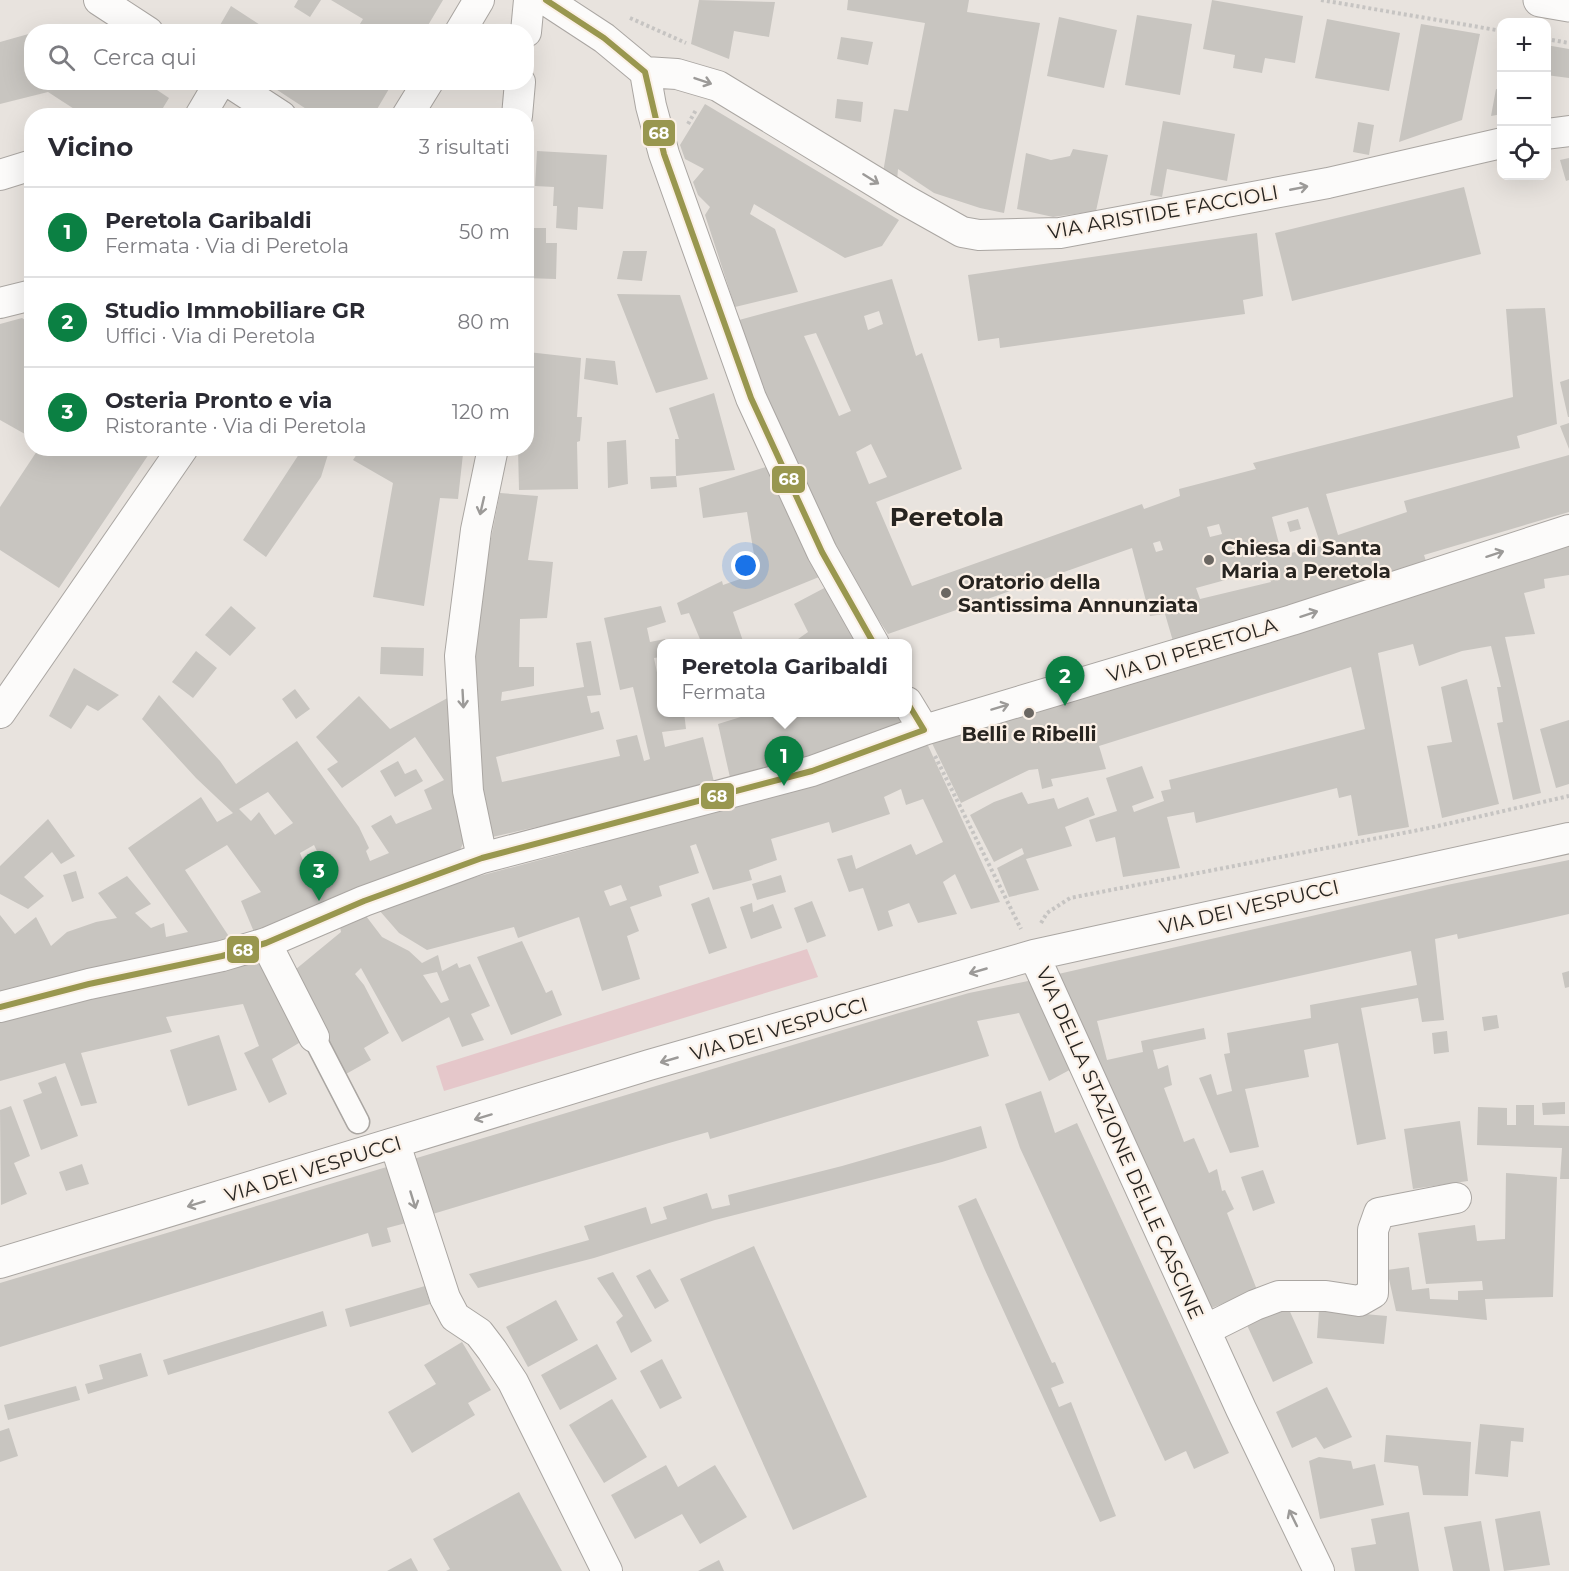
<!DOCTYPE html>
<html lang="it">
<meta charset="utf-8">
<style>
:root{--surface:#fff;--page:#f7f7f7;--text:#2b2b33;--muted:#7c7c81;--line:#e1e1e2;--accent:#0b8043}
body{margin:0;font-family:Montserrat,sans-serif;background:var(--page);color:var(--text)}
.controls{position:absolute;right:18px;top:18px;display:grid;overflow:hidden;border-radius:12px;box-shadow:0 6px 24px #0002}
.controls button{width:54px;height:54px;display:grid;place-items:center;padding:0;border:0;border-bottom:2px solid var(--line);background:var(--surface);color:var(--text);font:30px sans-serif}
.you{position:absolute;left:746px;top:566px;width:21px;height:21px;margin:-15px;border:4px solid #fff;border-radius:50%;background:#1a73e8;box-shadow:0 0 0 9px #1a73e833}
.badge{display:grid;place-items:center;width:39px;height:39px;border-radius:50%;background:var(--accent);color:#fff;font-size:20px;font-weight:700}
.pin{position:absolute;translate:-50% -50px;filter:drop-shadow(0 2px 3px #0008)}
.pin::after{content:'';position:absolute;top:32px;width:21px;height:18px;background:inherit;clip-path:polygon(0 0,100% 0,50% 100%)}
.popup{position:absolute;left:657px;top:639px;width:255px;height:78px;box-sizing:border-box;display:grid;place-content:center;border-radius:12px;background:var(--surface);filter:drop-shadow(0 2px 4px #0005);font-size:20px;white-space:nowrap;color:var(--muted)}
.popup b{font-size:22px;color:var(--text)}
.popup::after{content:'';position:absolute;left:50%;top:100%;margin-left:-12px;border:12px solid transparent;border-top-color:var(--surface)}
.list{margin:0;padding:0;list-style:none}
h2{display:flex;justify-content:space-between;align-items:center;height:78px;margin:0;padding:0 24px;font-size:26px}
h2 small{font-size:20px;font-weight:400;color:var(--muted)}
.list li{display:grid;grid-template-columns:39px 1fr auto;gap:18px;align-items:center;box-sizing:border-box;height:90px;padding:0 24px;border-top:2px solid var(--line)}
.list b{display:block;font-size:22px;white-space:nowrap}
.list p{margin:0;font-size:20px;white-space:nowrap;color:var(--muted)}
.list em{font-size:20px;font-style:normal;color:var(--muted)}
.icon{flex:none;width:33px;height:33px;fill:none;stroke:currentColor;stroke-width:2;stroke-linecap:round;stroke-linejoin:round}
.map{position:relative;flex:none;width:1569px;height:1571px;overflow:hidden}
.search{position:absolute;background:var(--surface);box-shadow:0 6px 24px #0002;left:24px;top:24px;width:510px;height:66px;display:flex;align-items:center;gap:15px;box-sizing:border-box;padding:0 21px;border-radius:24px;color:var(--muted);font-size:22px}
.panel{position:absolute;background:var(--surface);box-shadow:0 6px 24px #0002;left:24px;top:108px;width:510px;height:348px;border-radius:24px}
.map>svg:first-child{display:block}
.green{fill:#e5c7ca}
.building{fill:#c8c5c0;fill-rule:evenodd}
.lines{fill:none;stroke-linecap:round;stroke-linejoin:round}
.pedestrian-casing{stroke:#aaa6a2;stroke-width:25}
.minor-casing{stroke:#aaa6a2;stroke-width:32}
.secondary-casing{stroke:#aaa6a2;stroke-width:35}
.path{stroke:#c6c4c2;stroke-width:4;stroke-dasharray:3 3;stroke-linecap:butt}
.pedestrian{stroke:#fcfbfa;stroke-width:22}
.minor{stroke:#fcfbfa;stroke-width:30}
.secondary{stroke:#fcfbfa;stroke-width:33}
.bus-1-casing{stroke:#fbf0e6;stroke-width:10}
.bus-1{stroke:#99974f;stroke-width:6}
.oneway{stroke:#9c9a98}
.poi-dot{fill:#6b6762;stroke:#fbf0e6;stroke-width:2}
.labels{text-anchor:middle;stroke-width:4.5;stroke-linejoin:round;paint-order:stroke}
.street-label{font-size:20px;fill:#272420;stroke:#fbf0e6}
.poi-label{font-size:20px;font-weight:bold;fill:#272420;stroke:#fbf0e6;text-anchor:start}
.district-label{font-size:26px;font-weight:bold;fill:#272420;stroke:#fbf0e6}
.line-badge{stroke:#fbf0e6;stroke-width:2}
.badge-label{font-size:16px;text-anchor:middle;font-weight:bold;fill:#fff}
</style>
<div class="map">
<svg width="1569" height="1571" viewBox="0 0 1569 1571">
<rect width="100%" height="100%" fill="#e8e3de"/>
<!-- green -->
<path class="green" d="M807,949L818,977L444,1091L436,1066Z"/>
<!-- building -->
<path class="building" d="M298,0H321L310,17L294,7Z
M331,0H443L424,32H355L363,19Z
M699,0L775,2L769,37L734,31L729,59L691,44Z
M848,0H969L967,12L1040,23L1004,213L980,208L934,193L898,169L897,181L882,178L894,109L908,111L925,23L847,10Z
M1212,0L1303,16L1295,63L1265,58L1262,73L1233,68L1235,55L1203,49Z
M231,6L271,32H216Z
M1137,15L1192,24L1180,95L1125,85Z
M1059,17L1117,30L1104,88L1047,76Z
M1327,19L1400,33L1389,91L1315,78Z
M1421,24L1480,34L1462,120L1399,142Z
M57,26L65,32H40V31Z
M32,33V82H145L169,98L158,116H85L48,92L0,104V42Z
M841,37L873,42L868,65L837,59Z
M1546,45L1569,49V78L1546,75Z
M265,82H393L373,116H317Z
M1496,89L1502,90V114L1491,116Z
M837,99L863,102L861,122L835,118Z
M705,104L899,220L882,246L845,258L754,204L750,214L775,229L798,292L735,307L705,215L710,207L698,195L693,182L704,169L685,159L680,145Z
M1163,121L1235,134L1227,181L1167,169L1162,197L1150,195Z
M1358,122L1374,125L1369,155L1353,152Z
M1073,149L1108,155L1096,211L1053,217L1017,209L1026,153L1051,160L1070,156Z
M537,151L607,155L603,209L578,207L577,230L556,228L557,206H553L554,187L535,186Z
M1569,158V180L1566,181L1560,160Z
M1464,187L1481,254L1292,301L1275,233Z
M526,228H546V243H557L556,279L526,278Z
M1257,233L1263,296L1243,300L1245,314L1000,348L999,338L978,341L968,275Z
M623,251H647L642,281L617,279Z
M892,279L916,356L922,353L962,469L876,502L912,586L1142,504L1144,509L1180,496L1179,489L1256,469L1253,463L1513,397L1506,309L1545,308L1557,424L1517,436L1520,448L1326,494L1338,535L1407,512L1404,501L1569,455V512L1424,555L1426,561L1175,648L1165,614L1150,616L1132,548L888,634L842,565L764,396L739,320ZM879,311L883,324L868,330L864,316ZM816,333L851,411L839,416L804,336ZM871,444L887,477L869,484L856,452ZM1308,507L1321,546L1282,555L1272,517ZM1219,524L1222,534L1210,537L1207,527ZM1160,541L1163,550L1156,552L1153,543ZM1266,569L1271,582L1200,599L1196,588Z
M617,294L680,295L708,379L656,393Z
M22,318L32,324V438L0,420V324Z
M528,352L581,358L577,417H582L580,441L577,442L578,489L519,490L518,448H526Z
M586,358L615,361L618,385L584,379Z
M1569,379V417H1568L1560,382Z
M714,393L735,470L676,476L675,439H679L669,408Z
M1569,423V449L1560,426Z
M626,440L628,484L608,488L607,442Z
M39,448H153L59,588L0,550V507Z
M303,448H330L321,477L266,557L243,540Z
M361,448H420L424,451L463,454L458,499L440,498L424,606L373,597L393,483L353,460Z
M769,466L819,577L733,612L744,644H702L689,613L681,615L677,603L722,581L723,585L757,573L747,512L703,518L699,488Z
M676,476L677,487L651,489L650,477Z
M500,493L538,496L528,560L553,562L547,618L520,619L519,667H534V686L502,692L501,701L584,687L576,643L591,641L601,695L587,696L591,713L599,711L604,729L496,757L502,782L620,756L616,740L637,735L644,761L650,759L633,687L620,690L604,618L661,606L666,622L647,628L650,642L665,639L666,644H661V657L654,658L659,682L661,681V712H684L686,729L662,732L665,747L703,737L715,786L488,838L477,793L472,666L480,594Z
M1298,519L1301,529L1290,532L1287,522Z
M1569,542V575L1544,579L1545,588L1524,593L1535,634L1505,637L1541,793L1513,800L1497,723L1503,722L1497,687H1501L1491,646L1462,651L1419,666L1413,644L1378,653L1409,827L1358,836L1351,795L1339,798L1337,788L1196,823L1194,812L1167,817L1180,868L1123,877L1115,837L1096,842L1089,820L1117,811L1106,778L1142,766L1154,798L1132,806L1134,812L1164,801L1161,791L1171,789L1169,780L1365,729L1351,667L1099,746L1106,769L1051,779L1053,786L1042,789L1038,769L1029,770L961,803L929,737Z
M830,585L863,644H791L808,632L794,604Z
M231,606L256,628L230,656L205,635Z
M381,647L424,648L423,676L380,674Z
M196,651L217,668L193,698L172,682Z
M74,668L119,695L98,711L87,705L71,729L49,716Z
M1467,679L1499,804L1442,818L1427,746L1452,742L1441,687Z
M295,689L310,709L296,719L282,699Z
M455,694L468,833L460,850L254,932L241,901L261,892L227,845L185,870L232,941L0,997V915L15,934L36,917L51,946L67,932L96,922L117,918L98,893L127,876L151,904L135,913L151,928L164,923L166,937L188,932L128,848L201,797L217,822L233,813L196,778L142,719L159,695L220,761L236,784L297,741L359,827L369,848L366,851L370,861L389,853L371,826L391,815L396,824L432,809L424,790L444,780L415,737L342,788L327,769L338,762L316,737L359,696L390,729ZM268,792L293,823L275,835L259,812L251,821L239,809ZM314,845L327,872L310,878L300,853Z
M757,712H800V715L905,712L913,727L731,782L718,724Z
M1569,720V784L1556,788L1540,729Z
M925,739L1000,902L971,909L955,874L943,882L957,914L918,923L909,903L888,911L893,926L878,931L863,888L849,892L837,859L852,855L856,869L911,844L916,855L943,842L923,799L906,805L901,789L884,797L890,814L832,833L829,822L771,839L777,860L749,870L752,880L737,884L713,890L696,844L690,846L699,873L659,886L662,896L630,907L639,931L627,936L640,979L602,991L579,917L518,938L514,927L427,950L399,933L379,910L461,881L584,848L638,828ZM621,885L627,900L610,906L604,891Z
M398,761L405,774L416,769L423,781L395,797L380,771Z
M1022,792L1028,804L1054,798L1058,809L1088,797L1095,815L1065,827L1072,846L1026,859L1039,890L1009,897L997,868L1024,854L1022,848L994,862L970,815L994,802Z
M48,819L75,856L61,864L52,852L24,877L44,896L28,909L0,894V866Z
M1569,860V914L1458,939L1457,934L1435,939L1444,1020L1422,1022L1418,998L1361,1008L1386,1139L1357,1145L1338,1043L1304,1050L1309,1077L1245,1089L1259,1147L1230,1153L1199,1078L1211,1074L1217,1095L1232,1091L1224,1054L1230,1053L1227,1033L1311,1018L1310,1005L1417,985L1411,951L1097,1021L1107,1060L1143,1052L1141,1041L1204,1028L1206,1039L1153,1050L1158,1069L1168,1065L1172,1085L1164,1088L1184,1142L1194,1138L1209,1173L1217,1169L1222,1191L1225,1190L1234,1209L1227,1213L1257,1290L1204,1311L1054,975L1447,885Z
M76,871L84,898L72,902L63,875Z
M781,875L786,892L757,900L752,884Z
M709,897L727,948L709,954L691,904Z
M812,901L826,936L807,943L794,908Z
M752,903L753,912L773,904L782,928L751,939L740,907Z
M366,916L382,937L409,951L422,963L438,955L442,971L457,963L459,968L470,964L490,1006L471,1014L484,1040L462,1047L449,1017L402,1042L361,968L355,974L364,985L389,1033L364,1048L371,1060L346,1074L290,974L341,932L340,927ZM437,972L449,1000L441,1003L423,975Z
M522,941L546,993L552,990L562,1015L511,1035L477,957Z
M261,963L304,1040L272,1059L287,1094L269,1103L244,1053L259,1046L243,1004L166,1017L172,1032L81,1053L97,1103L81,1106L65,1063L0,1081V1020L185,977L223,972L222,967Z
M1569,971V987L1565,988L1562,973Z
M1038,979L1077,1066L1049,1081L1019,1013L977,1021L989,1056L710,1139L708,1132L669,1143L426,1216L410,1160L899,1013L969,993Z
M1497,1015L1499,1028L1484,1031L1482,1017Z
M1447,1031L1449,1052L1434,1054L1432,1033Z
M219,1035L237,1090L188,1106L170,1050Z
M56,1076L78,1136L41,1150L23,1100L42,1093L38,1083Z
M1041,1091L1055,1133L1077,1123L1229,1453L1194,1469L1186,1451L1165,1461L1020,1148L1005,1104Z
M1565,1102V1114L1543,1115L1542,1103Z
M1516,1105H1534V1125L1569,1126V1179H1560L1562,1148L1477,1145L1478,1107L1507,1108V1125H1516Z
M11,1106L30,1156L14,1163L27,1194L1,1205L0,1110Z
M1460,1121L1468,1181L1413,1189L1404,1129Z
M981,1126L987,1148L942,1162L715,1220L594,1258L478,1288L469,1274L589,1240L584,1226L646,1207L651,1224L667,1219L663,1207L707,1193L712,1209L730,1205L728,1195L842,1166Z
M82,1164L89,1184L66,1191L59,1172Z
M390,1166L406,1223L387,1228L391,1242L372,1247L368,1233L0,1347V1283Z
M1263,1170L1275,1203L1253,1211L1241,1177Z
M1506,1173L1557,1177L1553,1297L1485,1299L1487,1320L1396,1311L1387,1270L1409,1267L1412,1290L1429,1288L1430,1299L1458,1300V1291L1483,1290L1482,1281L1426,1284L1418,1233L1475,1225L1477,1241L1505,1239Z
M976,1198L1052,1363L1055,1362L1064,1383L1051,1388L1059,1407L1071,1402L1116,1516L1100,1522L984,1268L958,1206Z
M754,1246L867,1497L793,1530L680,1279Z
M650,1269L669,1301L655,1309L636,1276Z
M613,1272L652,1341L631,1353L616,1322L623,1316L597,1278Z
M425,1286L430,1304L350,1327L345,1309Z
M556,1300L578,1340L528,1367L506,1327Z
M1287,1305L1313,1363L1273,1382L1246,1323Z
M1319,1310L1387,1316L1384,1344L1317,1338Z
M323,1311L327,1326L168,1375L163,1360Z
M462,1342L491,1390L468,1403L475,1415L412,1453L388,1412L436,1384L424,1365Z
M597,1344L617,1379L560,1410L541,1375Z
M141,1353L148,1376L88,1394L85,1384L103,1379L99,1365Z
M662,1359L682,1398L660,1409L640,1371Z
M76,1386L80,1400L8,1420L4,1405Z
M1327,1387L1352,1437L1324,1449L1316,1437L1292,1448L1276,1412Z
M612,1399L647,1457L604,1483L569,1425Z
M1480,1424L1524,1428L1523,1442L1511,1441L1508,1477L1475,1474Z
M9,1428L18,1456L0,1462V1431Z
M1386,1435L1471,1442L1468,1496L1423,1495L1418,1466L1384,1462Z
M1319,1457L1351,1461L1353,1469L1375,1464L1384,1505L1320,1519L1309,1461Z
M666,1465L678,1487L715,1465L747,1517L700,1544L682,1514L635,1539L611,1495Z
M519,1492L562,1571H446L450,1569L433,1539Z
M1540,1511L1550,1565L1504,1571L1495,1519Z
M1409,1512L1419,1571H1355L1351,1548L1376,1544L1371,1519Z
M1481,1521L1490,1571H1453L1444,1527Z
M411,1558L418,1571H387Z
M719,1560L724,1571H698Z"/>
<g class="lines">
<defs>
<path id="pedestrian" d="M314,1037L358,1122"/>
<path id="minor" d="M99,0L148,32
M546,0L604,38L645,72L651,106L664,154L751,398L822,552L874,644
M460,32L479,0
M526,32L529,0
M645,72L677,74L718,86L905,200L962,232L979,235L1060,233L1328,183L1502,143
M229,82L281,116
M200,116L220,82
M407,116L428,82
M517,116L520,82
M1546,134L1569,131
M0,175L32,165
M0,303L32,295
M907,702L924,730
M0,713L183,448
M482,858L468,791L460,656L476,530L493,448
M266,943L314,1037
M1034,955L1241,1409L1319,1571
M0,1007L89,984L222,956L266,943L364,901L482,858L812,771L924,730L1292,620L1569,530
M395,1144L445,1298L455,1317L479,1333L492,1350L513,1382L607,1571
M0,1263L649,1065L1034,955L1569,838
M1205,1330L1255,1305L1279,1296H1326L1359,1301L1373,1293V1230L1379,1213L1456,1198"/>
<path id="secondary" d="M1540,0L1569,5"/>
</defs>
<!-- pedestrian casing -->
<use href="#pedestrian" class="pedestrian-casing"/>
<!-- minor casing -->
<use href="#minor" class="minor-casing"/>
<!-- secondary casing -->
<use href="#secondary" class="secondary-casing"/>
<!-- path -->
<path class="path" d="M1321,0L1502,31
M630,18L686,43
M1546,39L1569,43
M688,124L696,110
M935,756L1021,929
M1041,923L1047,913L1070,898L1429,828L1569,796"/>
<!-- pedestrian -->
<use href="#pedestrian" class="pedestrian"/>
<!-- minor -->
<use href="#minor" class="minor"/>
<!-- secondary -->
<use href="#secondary" class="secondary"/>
<defs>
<path id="bus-1" d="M546,0L604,38L645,72L664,154L751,398L822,552L874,644
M0,1007L89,984L222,956L266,943L364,901L482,858L812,771L924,730L907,702"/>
</defs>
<!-- bus-1 casing -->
<use href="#bus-1" class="bus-1-casing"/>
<!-- bus-1 -->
<use href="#bus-1" class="bus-1"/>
</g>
<!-- one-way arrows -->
<defs><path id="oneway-shaft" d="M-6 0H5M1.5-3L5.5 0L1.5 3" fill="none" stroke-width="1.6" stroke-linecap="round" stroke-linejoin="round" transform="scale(1.5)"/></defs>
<g class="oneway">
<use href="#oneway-shaft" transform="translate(703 81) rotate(19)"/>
<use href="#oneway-shaft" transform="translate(871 179) rotate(32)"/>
<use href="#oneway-shaft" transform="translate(1299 188) rotate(-11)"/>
<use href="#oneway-shaft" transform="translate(482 506) rotate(103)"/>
<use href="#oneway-shaft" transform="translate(1495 554) rotate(-18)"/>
<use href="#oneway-shaft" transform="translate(1309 614) rotate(-18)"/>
<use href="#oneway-shaft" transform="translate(463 699) rotate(87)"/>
<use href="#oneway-shaft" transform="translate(1000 707) rotate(-17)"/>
<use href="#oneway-shaft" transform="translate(978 971) rotate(164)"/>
<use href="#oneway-shaft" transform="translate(669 1060) rotate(164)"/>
<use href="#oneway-shaft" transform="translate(483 1117) rotate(163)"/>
<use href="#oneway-shaft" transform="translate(413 1200) rotate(73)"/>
<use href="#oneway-shaft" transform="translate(196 1204) rotate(163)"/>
<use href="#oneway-shaft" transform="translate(1293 1518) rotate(-116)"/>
</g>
<!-- markers -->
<g class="poi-dot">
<circle cx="1209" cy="560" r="6"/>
<circle cx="946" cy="593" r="6"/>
<circle cx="1029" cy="713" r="6"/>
</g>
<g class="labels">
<!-- street labels -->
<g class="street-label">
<text transform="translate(1163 212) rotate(-10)" y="7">VIA ARISTIDE FACCIOLI</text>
<text transform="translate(1192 650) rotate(-17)" y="7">VIA DI PERETOLA</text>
<text transform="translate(1249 907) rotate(-13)" y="7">VIA DEI VESPUCCI</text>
<text transform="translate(779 1029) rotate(-16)" y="7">VIA DEI VESPUCCI</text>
<text transform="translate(1120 1143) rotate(66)" y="7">VIA DELLA STAZIONE DELLE CASCINE</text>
<text transform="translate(313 1169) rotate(-17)" y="7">VIA DEI VESPUCCI</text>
</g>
<!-- poi labels -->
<g class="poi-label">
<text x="1221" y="555">Chiesa di Santa<tspan x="1221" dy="23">Maria a Peretola</tspan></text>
<text x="958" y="589">Oratorio della<tspan x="958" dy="23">Santissima Annunziata</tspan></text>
<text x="1029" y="741" text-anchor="middle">Belli e Ribelli</text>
</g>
<!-- district labels -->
<g class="district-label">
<text x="947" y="526">Peretola</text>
</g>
</g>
<g class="line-badge">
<rect x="642" y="119" width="34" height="28" rx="6" fill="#99974f"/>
<rect x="771" y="465" width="35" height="29" rx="6" fill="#99974f"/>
<rect x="700" y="782" width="35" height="28" rx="6" fill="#99974f"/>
<rect x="226" y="935" width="34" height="29" rx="6" fill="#99974f"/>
</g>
<g class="badge-label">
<text x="659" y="139">68</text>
<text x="789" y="485">68</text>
<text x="717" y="802">68</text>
<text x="243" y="956">68</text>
</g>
</svg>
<div class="controls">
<button>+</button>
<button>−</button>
<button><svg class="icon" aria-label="locate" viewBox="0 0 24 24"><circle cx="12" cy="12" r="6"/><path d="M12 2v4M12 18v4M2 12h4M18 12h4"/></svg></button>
</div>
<div class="you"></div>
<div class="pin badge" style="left:784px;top:786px">1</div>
<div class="popup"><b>Peretola Garibaldi</b>Fermata</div>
<div class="pin badge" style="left:1065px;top:706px">2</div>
<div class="pin badge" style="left:319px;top:901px">3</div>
<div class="search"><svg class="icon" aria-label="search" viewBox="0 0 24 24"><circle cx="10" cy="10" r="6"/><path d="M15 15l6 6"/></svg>Cerca qui</div>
<section class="panel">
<h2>Vicino<small>3 risultati</small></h2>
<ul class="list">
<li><span class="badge">1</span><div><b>Peretola Garibaldi</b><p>Fermata · Via di Peretola</p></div><em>50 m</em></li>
<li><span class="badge">2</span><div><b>Studio Immobiliare GR</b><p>Uffici · Via di Peretola</p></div><em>80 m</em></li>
<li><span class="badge">3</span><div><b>Osteria Pronto e via</b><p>Ristorante · Via di Peretola</p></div><em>120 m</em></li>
</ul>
</section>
</div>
